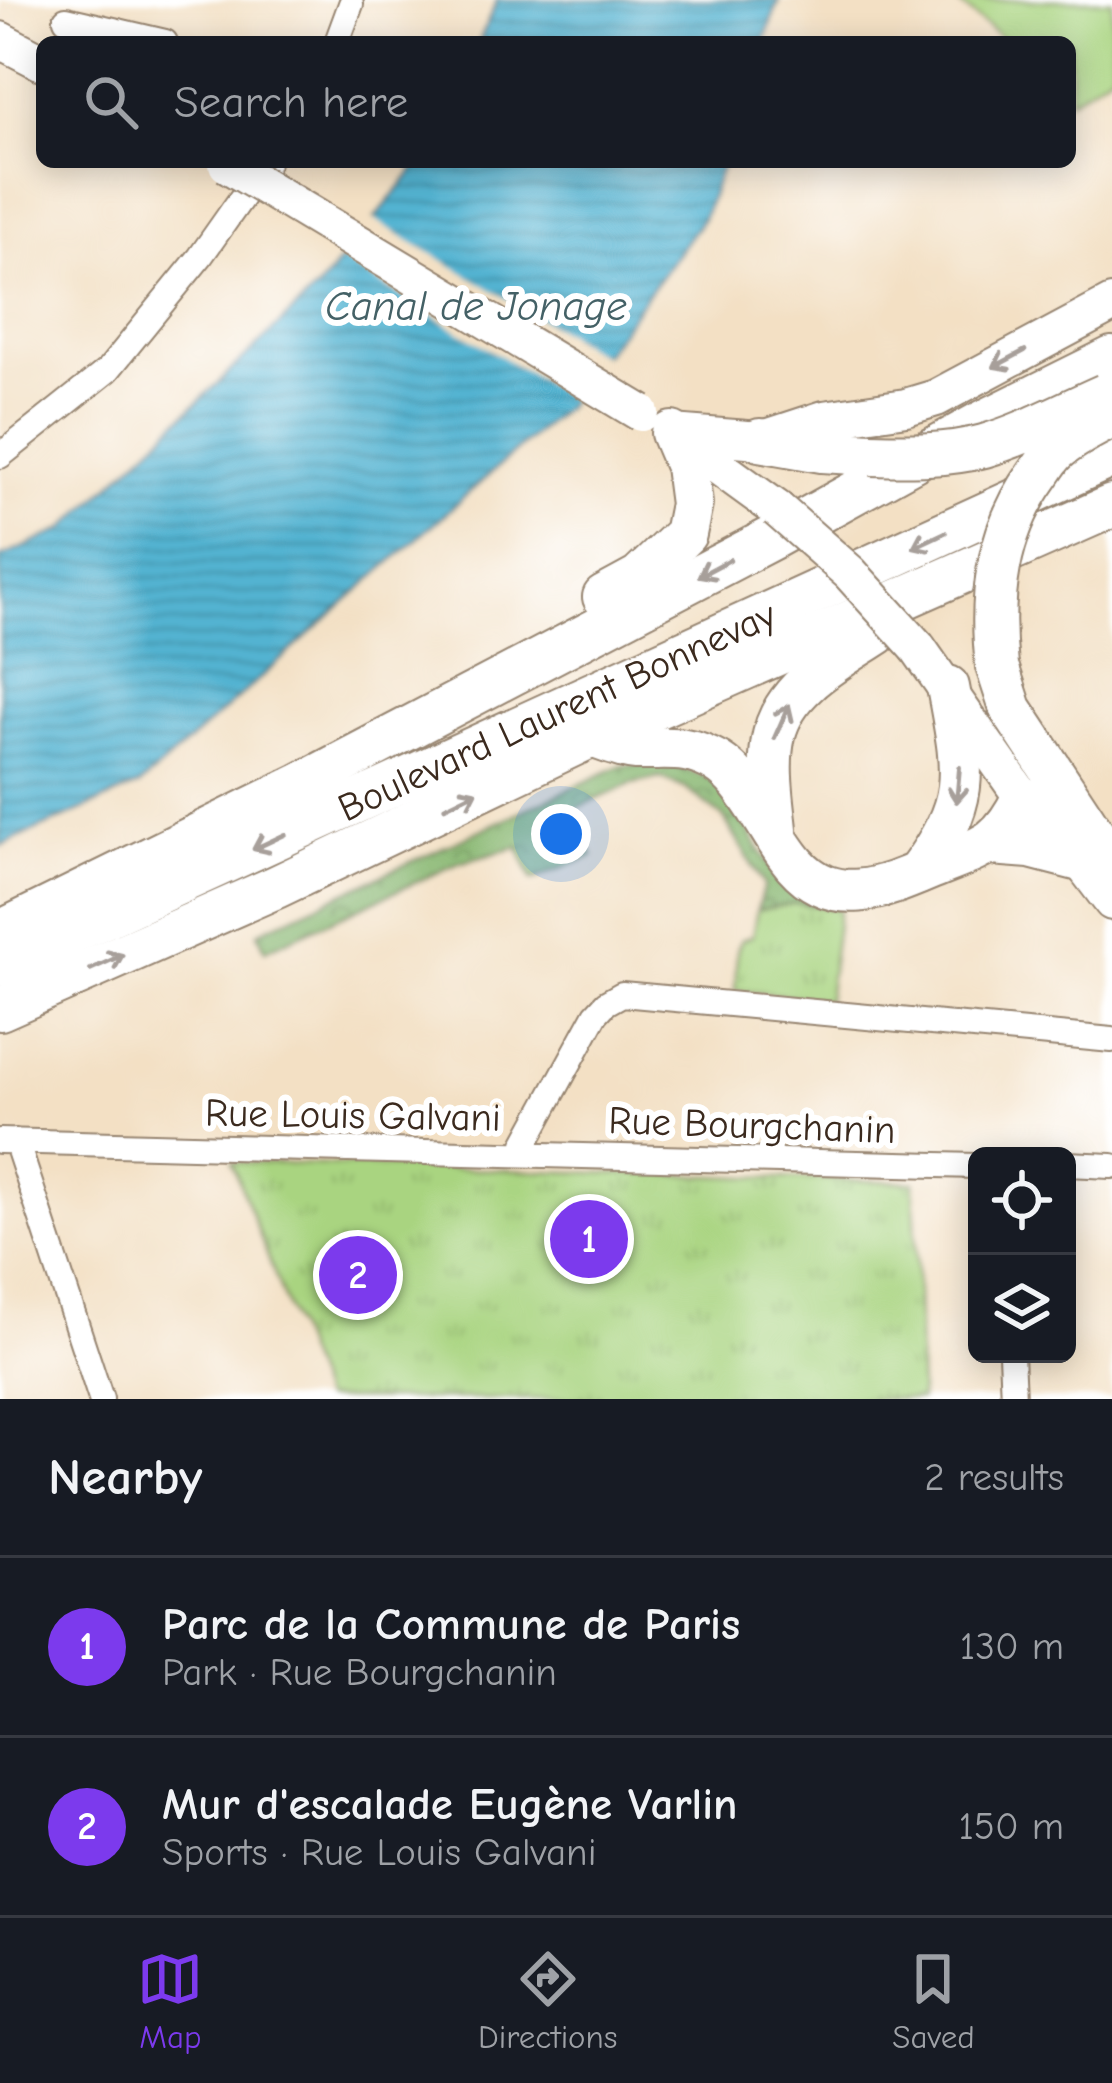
<!DOCTYPE html>
<meta charset="utf-8">
<style>
:root{--surface:#171b24;--page:#20242c;--text:#f1f3f6;--muted:#9ea1a6;--line:#363941;--accent:#7c3aed}
body{margin:0;font-family:"Comic Neue",sans-serif;background:var(--page);color:var(--text)}
.controls{position:absolute;right:36px;bottom:36px;display:grid;overflow:hidden;border-radius:18px;box-shadow:0 6px 30px #0003}
.controls button{width:108px;height:108px;display:grid;place-items:center;padding:0;border:0;border-bottom:3px solid var(--line);background:var(--surface);color:var(--text);font:60px sans-serif}
.you{position:absolute;left:561px;top:834px;width:42px;height:42px;margin:-30px;border:9px solid #fff;border-radius:50%;background:#1a73e8;box-shadow:0 0 0 18px #1a73e833}
.badge{display:grid;place-items:center;width:78px;height:78px;border-radius:50%;background:var(--accent);color:#fff;font-size:39px;font-weight:700}
.pin{position:absolute;translate:-50% -50%;border:6px solid #fff;box-shadow:0 3px 12px #0006}
.list{margin:0;padding:0;list-style:none}
h2{display:flex;justify-content:space-between;align-items:center;height:156px;margin:0;padding:0 48px;font-size:51px}
h2 small{font-size:39px;font-weight:400;color:var(--muted)}
.list li{display:grid;grid-template-columns:78px 1fr auto;gap:36px;align-items:center;box-sizing:border-box;height:180px;padding:0 48px;border-top:3px solid var(--line)}
.list b{display:block;font-size:45px;white-space:nowrap}
.list p{margin:0;font-size:39px;white-space:nowrap;color:var(--muted)}
.list em{font-size:39px;font-style:normal;color:var(--muted)}
.icon{flex:none;width:66px;height:66px;fill:none;stroke:currentColor;stroke-width:2;stroke-linecap:round;stroke-linejoin:round}
.map{position:relative;flex:none;width:1112px;height:1399px;overflow:hidden}
.search{position:absolute;background:var(--surface);box-shadow:0 6px 30px #0003;left:36px;right:36px;top:36px;height:132px;display:flex;align-items:center;gap:30px;box-sizing:border-box;padding:0 42px;border-radius:18px;color:var(--muted);font-size:45px}
.sheet{height:516px;background:var(--surface)}
nav{display:flex;justify-content:space-around;align-items:center;box-sizing:border-box;height:168px;border-top:3px solid var(--line);background:var(--surface);font-size:33px;color:var(--muted)}
nav a{display:grid;justify-items:center;gap:6px}
nav .on{color:var(--accent)}
.map>svg:first-child{display:block}
.grass{fill:url(#grass-tufts);stroke:#727f4f;stroke-width:3}
.forest{fill:url(#forest-crowns);stroke:#607046;stroke-width:3}
.pitch{fill:#a9d480;stroke:#727f4f;stroke-width:3}
.water{fill:url(#water-rules);stroke:#466e78;stroke-width:3}
.pier{fill:#f3e0c4}
.lines{fill:none;stroke-linecap:round;stroke-linejoin:round}
.street-casing{stroke:#978571;stroke-width:28}
.primary-casing{stroke:#978571;stroke-width:40}
.highway-casing{stroke:#978571;stroke-width:46}
.street{stroke:#fff;stroke-width:24}
.primary{stroke:#fff;stroke-width:36}
.highway{stroke:#fff;stroke-width:42}
.primary-bridge-casing{stroke:#978571;stroke-width:40;stroke-linecap:butt}
.highway-bridge-casing{stroke:#978571;stroke-width:46;stroke-linecap:butt}
.primary-bridge{stroke:#fff;stroke-width:36}
.highway-bridge{stroke:#fff;stroke-width:42}
.oneway{stroke:#a79f9a}
.labels{text-anchor:middle;stroke-width:12;stroke-linejoin:round;paint-order:stroke}
.street-label{font-size:39px;fill:#3b2a1e;stroke:#fff}
.water-label{font-size:42px;font-style:italic;fill:#446166;stroke:#fff}
</style>
<div class="map">
<svg width="1112" height="1399" viewBox="0 0 1112 1399">
<defs>
<pattern id="grass-tufts" width="24" height="20" patternUnits="userSpaceOnUse" patternTransform="scale(3)"><rect width="24" height="20" fill="#a9d480"/><path d="M3 7l-1-3M5 7V3M7 7l1-3M15 17l-1-3M17 17v-4M19 17l1-3" fill="none" stroke="#92b66e"/></pattern>
<pattern id="forest-crowns" width="20" height="18" patternUnits="userSpaceOnUse" patternTransform="scale(3)"><rect width="20" height="18" fill="#86b66e"/><path d="M2 6a3 3 0 1 1 6 0M12 15a3 3 0 1 1 6 0" fill="none" stroke="#6f945a"/></pattern>
<pattern id="water-rules" width="6" height="5" patternUnits="userSpaceOnUse" patternTransform="scale(3)"><rect width="6" height="5" fill="#52b3d1"/><path d="M0 2.5h6" fill="none" stroke="#4592a9"/></pattern>
</defs>
<rect width="100%" height="100%" fill="#fff"/>
<filter id="ink" filterUnits="userSpaceOnUse"><feTurbulence type="fractalNoise" baseFrequency=".00833" numOctaves="2"/><feDisplacementMap in="SourceGraphic" scale="24" xChannelSelector="R" yChannelSelector="G"/><feConvolveMatrix kernelMatrix="1 2 1 2 8 2 1 2 1" color-interpolation-filters="sRGB"/></filter>
<filter id="wash" filterUnits="userSpaceOnUse"><feTurbulence type="fractalNoise" baseFrequency=".004" numOctaves="4" result="noise"/><feDisplacementMap in="SourceGraphic" scale="48" xChannelSelector="R" yChannelSelector="G"/><feGaussianBlur stdDeviation="2.7" result="paint"/><feColorMatrix in="noise" values="0 0 0 0 0 0 0 0 0 0 0 0 0 0 0 0 0 1.4 0 .05"/><feComposite in="paint" operator="in"/></filter>
<g filter="url(#wash)">
<rect width="100%" height="100%" fill="#f3e0c4"/>
<!-- grass -->
<path class="grass" d="M795,903L839,909L827,1000L735,990L737,951L741,940L752,936L757,910Z
M232,1162L914,1182L920,1399H322Z"/>
<!-- forest -->
<path class="forest" d="M664,762L709,778L731,799L769,865L815,905L795,903L757,910L764,885L724,818L685,788L660,778L632,784L575,809L593,856L532,880L518,847L459,863L265,950L258,932L620,766Z"/>
<!-- pitch -->
<path class="pitch" d="M954,0H1112V72L1070,100V42H1007Z"/>
<!-- water -->
<path class="water" d="M497,0H779L764,42H479Z
M421,162H723L703,218L564,408L140,785L0,846V558L64,529L319,287Z"/>
<!-- pier -->
<path class="pier" d="M369,216L608,359L576,402L336,257Z"/>
</g>
<g filter="url(#ink)">
<g class="lines">
<defs>
<path id="street" d="M66,19L165,42
M337,42L351,4
M0,456L108,370L200,257L267,162
M0,1141L977,1166
M16,1141L101,1399
M524,1154L525,1144L596,1014L606,1003L622,994L1112,1040
M1067,1164L1112,1166
M1011,1354L1013,1399"/>
<path id="primary" d="M0,40L42,62
M672,433L760,440L824,419L906,407L936,398L1112,304
M678,437L777,509
M918,648L1023,798L1080,860L1112,902"/>
<g id="highway">
<path d="M760,440L822,451L871,454"/>
<path d="M604,597L639,578L685,534L691,504L686,466L672,433"/>
<path d="M997,666L1011,709L1112,862"/>
<path d="M592,736C606,741 621,748 636,749C668,750 686,744 717,762C735,773 747,792 759,810C771,828 781,848 795,864C835,910 886,887 931,868C979,848 999,848 1023,798"/>
<path d="M776,829C773,799 767,765 774,735C785,686 839,659 878,633"/>
<path d="M991,844L1030,847L1080,860"/>
<path d="M918,873C972,799 964,773 948,687"/>
<path d="M0,932L300,785L774,537L979,424L1112,358"/>
<path id="s1" d="M0,965L1112,456"/>
<path d="M0,1009L276,887L592,736L1112,506"/>
</g>
</defs>
<!-- street casing -->
<use href="#street" class="street-casing"/>
<!-- primary casing -->
<use href="#primary" class="primary-casing"/>
<!-- highway casing -->
<use href="#highway" class="highway-casing"/>
<!-- street -->
<use href="#street" class="street"/>
<!-- primary -->
<use href="#primary" class="primary"/>
<!-- highway -->
<use href="#highway" class="highway"/>
<defs>
<path id="primary-bridge" d="M227,164L641,413
M777,509L850,573L918,648"/>
<path id="highway-bridge" d="M871,454C908,455 947,456 984,446C1026,434 1066,412 1105,395
M997,666C989,597 997,532 1038,475C1043,468 1049,458 1055,452C1070,437 1094,427 1112,416"/>
</defs>
<!-- primary-bridge casing -->
<use href="#primary-bridge" class="primary-bridge-casing"/>
<!-- highway-bridge casing -->
<use href="#highway-bridge" class="highway-bridge-casing"/>
<!-- primary-bridge -->
<use href="#primary-bridge" class="primary-bridge"/>
<!-- highway-bridge -->
<use href="#highway-bridge" class="highway-bridge"/>
</g>
<!-- one-way arrows -->
<defs><path id="oneway-shaft" d="M-6 0H5M1.5-3L5.5 0L1.5 3" fill="none" stroke-width="1.6" stroke-linecap="round" stroke-linejoin="round" transform="scale(3)"/></defs>
<g class="oneway">
<use href="#oneway-shaft" transform="translate(1009 359) rotate(152)"/>
<use href="#oneway-shaft" transform="translate(929 540) rotate(155)"/>
<use href="#oneway-shaft" transform="translate(714 568) rotate(152)"/>
<use href="#oneway-shaft" transform="translate(782 721) rotate(-66)"/>
<use href="#oneway-shaft" transform="translate(958 785) rotate(95)"/>
<use href="#oneway-shaft" transform="translate(461 799) rotate(-26)"/>
<use href="#oneway-shaft" transform="translate(269 842) rotate(155)"/>
<use href="#oneway-shaft" transform="translate(107 962) rotate(-24)"/>
</g>
</g>
<g class="labels">
<!-- street labels -->
<g class="street-label">
<text dy="14" stroke="none"><textPath href="#s1" startOffset="612">Boulevard Laurent Bonnevay</textPath></text>
<text transform="translate(353 1114) rotate(1)" y="14">Rue Louis Galvani</text>
<text transform="translate(752 1124) rotate(2)" y="14">Rue Bourgchanin</text>
</g>
<!-- water labels -->
<g class="water-label">
<text x="476" y="320">Canal de Jonage</text>
</g>
</g>
</svg>
<div class="controls">
<button><svg class="icon" aria-label="locate" viewBox="0 0 24 24"><circle cx="12" cy="12" r="6"/><path d="M12 2v4M12 18v4M2 12h4M18 12h4"/></svg></button>
<button><svg class="icon" aria-label="layers" viewBox="0 0 24 24"><path d="M12 4l9 5-9 5-9-5zM3 14l9 5 9-5"/></svg></button>
</div>
<div class="you"></div>
<div class="pin badge" style="left:589px;top:1239px">1</div>
<div class="pin badge" style="left:358px;top:1275px">2</div>
<div class="search"><svg class="icon" aria-label="search" viewBox="0 0 24 24"><circle cx="10" cy="10" r="6"/><path d="M15 15l6 6"/></svg>Search here</div>
</div>
<section class="sheet">
<h2>Nearby<small>2 results</small></h2>
<ul class="list">
<li><span class="badge">1</span><div><b>Parc de la Commune de Paris</b><p>Park · Rue Bourgchanin</p></div><em>130 m</em></li>
<li><span class="badge">2</span><div><b>Mur d'escalade Eugène Varlin</b><p>Sports · Rue Louis Galvani</p></div><em>150 m</em></li>
</ul>
</section>
<nav>
<a class="on"><svg class="icon" aria-label="map" viewBox="0 0 24 24"><path d="M3 6l6-2 6 2 6-2v14l-6 2-6-2-6 2zM9 4v14M15 6v14"/></svg>Map</a>
<a><svg class="icon" aria-label="directions" viewBox="0 0 24 24"><path d="M12 3l9 9-9 9-9-9zM9 14v-3h6M13 9l2 2-2 2"/></svg>Directions</a>
<a><svg class="icon" aria-label="saved" viewBox="0 0 24 24"><path d="M7 4h10v16l-5-4-5 4z"/></svg>Saved</a>
</nav>
